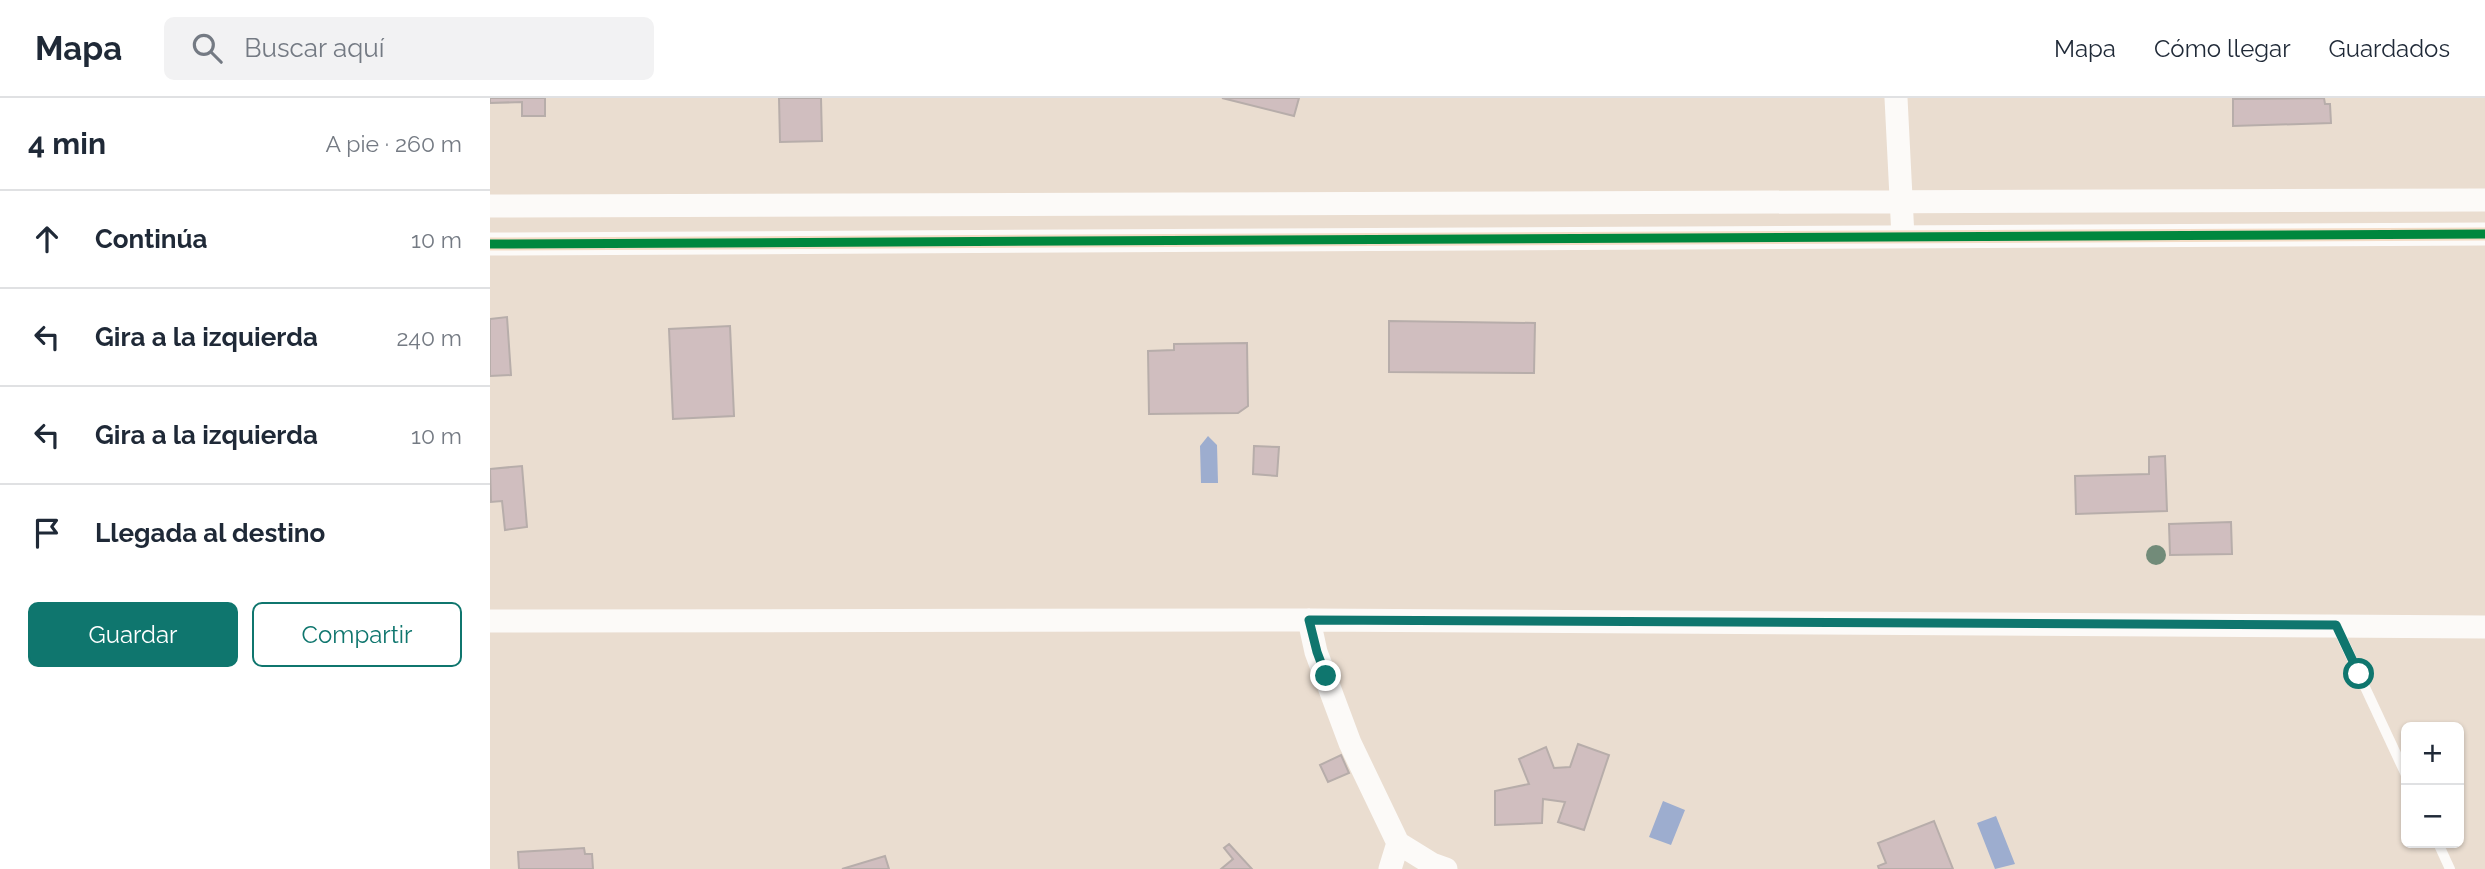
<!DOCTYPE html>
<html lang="es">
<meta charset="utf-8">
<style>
:root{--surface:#fff;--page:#f2f2f3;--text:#1f2937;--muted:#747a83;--line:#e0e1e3;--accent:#0f766e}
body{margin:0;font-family:Raleway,sans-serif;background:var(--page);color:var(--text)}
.controls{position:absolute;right:21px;bottom:21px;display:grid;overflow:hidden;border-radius:10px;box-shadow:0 2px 5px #0004}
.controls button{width:63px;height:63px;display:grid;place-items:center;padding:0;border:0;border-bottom:2px solid var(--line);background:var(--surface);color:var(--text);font:35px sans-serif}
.stop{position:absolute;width:21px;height:21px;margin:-16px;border:5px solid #0f766e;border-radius:50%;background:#fff}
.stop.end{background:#0f766e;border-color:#fff;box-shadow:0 2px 7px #0008}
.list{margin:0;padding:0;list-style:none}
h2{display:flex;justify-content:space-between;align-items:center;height:91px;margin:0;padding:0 28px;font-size:30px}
h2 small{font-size:23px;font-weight:400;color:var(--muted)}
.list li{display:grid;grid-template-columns:46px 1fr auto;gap:21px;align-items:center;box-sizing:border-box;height:98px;padding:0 28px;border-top:2px solid var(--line)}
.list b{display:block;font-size:26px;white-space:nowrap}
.list em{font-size:23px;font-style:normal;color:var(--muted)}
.actions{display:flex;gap:14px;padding:21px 28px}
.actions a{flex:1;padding:16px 0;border:2px solid var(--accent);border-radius:10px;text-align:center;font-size:24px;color:var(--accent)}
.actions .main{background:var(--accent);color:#fff}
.icon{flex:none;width:38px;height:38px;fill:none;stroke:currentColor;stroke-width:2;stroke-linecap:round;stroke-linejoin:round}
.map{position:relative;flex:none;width:1995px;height:771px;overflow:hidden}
header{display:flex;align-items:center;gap:42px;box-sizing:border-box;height:98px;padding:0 35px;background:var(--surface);border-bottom:2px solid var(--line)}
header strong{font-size:33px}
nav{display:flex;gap:38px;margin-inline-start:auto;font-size:24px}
.search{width:490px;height:63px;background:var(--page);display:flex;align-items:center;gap:18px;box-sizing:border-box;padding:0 24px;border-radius:10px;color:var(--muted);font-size:26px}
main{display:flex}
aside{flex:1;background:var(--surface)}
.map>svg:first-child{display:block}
.water{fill:#9dadcf}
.building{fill:#d0bebf;stroke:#b7adaa;stroke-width:2}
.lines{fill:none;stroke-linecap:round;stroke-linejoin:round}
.service{stroke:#fcfaf8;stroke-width:10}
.minor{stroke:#fcfaf8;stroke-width:23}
.cycleway-casing{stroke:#f4dcc6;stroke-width:13}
.cycleway{stroke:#00873e;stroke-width:9}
.tree{fill:#728b79}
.route{stroke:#0f766e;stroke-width:9}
</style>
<header>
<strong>Mapa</strong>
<div class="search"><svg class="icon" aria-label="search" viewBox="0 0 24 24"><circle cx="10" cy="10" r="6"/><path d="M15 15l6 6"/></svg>Buscar aquí</div>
<nav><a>Mapa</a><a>Cómo llegar</a><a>Guardados</a></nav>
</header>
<main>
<aside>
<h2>4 min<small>A pie · 260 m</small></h2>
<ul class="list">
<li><svg class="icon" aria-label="ahead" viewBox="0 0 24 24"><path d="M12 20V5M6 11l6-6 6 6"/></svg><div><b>Continúa</b></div><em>10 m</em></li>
<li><svg class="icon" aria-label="left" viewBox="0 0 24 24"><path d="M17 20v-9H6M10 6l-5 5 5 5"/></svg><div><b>Gira a la izquierda</b></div><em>240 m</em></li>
<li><svg class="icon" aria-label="left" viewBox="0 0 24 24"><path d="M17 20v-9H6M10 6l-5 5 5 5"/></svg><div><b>Gira a la izquierda</b></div><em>10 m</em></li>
<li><svg class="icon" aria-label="arrive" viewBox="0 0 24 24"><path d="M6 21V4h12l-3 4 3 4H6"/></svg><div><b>Llegada al destino</b></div></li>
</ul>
<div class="actions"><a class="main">Guardar</a><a>Compartir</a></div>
</aside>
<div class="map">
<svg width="1995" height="771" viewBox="0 0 1995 771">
<rect width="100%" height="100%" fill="#eaddd0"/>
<!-- water -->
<path class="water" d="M718,338L727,347L728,385H711L710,348Z
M1173,703L1195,712L1181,747L1159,739Z
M1506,718L1525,766L1505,771L1487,725Z"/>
<!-- building -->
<path class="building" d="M0,0H55V18H32V4L0,5Z
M289,0H331L332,43L290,44Z
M732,0H809L804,18Z
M1834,0L1835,6H1840L1841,25L1743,28V1Z
M17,219L21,277L0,278V221Z
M899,223L1045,225L1044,275L899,274Z
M240,228L244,318L183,321L179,231Z
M757,245L758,308L748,315L659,316L658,253L684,252V246Z
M764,348L789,349L787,378L763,376Z
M1675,358L1677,413L1586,416L1585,378L1659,376V359Z
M32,368L37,429L15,432L12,403L1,404L0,371Z
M1741,424L1742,456L1680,457L1679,426Z
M1088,646L1119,657L1094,732L1068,724L1075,704L1053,701L1052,725L1005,727V693L1039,686L1029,661L1056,649L1064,670L1080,669Z
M851,657L859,675L838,684L830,667Z
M1444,723L1463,771H1389L1388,768L1396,765L1388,745Z
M739,746L762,771H731L743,761L734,750Z
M94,750L95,756H102L103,771H29L28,754Z
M395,758L399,771H352Z"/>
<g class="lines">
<!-- service -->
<path class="service" d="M1846,527L1916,677
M1948,745L1960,771"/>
<!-- minor -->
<path class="minor" d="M1406,0L1413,139
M0,108L1995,102
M0,146L1995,136
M819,522L826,554L860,645L908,745L942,766L956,771
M0,523L819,522L1995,529
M900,771L908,745"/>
<defs>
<path id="cycleway" d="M0,146L1995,136"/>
</defs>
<!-- cycleway casing -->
<use href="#cycleway" class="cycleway-casing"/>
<!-- cycleway -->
<use href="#cycleway" class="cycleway"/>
</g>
<!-- trees -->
<circle class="tree" cx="1666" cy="457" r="10"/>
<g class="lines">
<!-- route -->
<path class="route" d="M836,578L827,554L819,522L1846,527L1869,576"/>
</g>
</svg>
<div class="controls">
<button>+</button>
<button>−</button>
</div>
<div class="stop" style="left:1869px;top:576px"></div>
<div class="stop end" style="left:836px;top:578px"></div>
</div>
</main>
